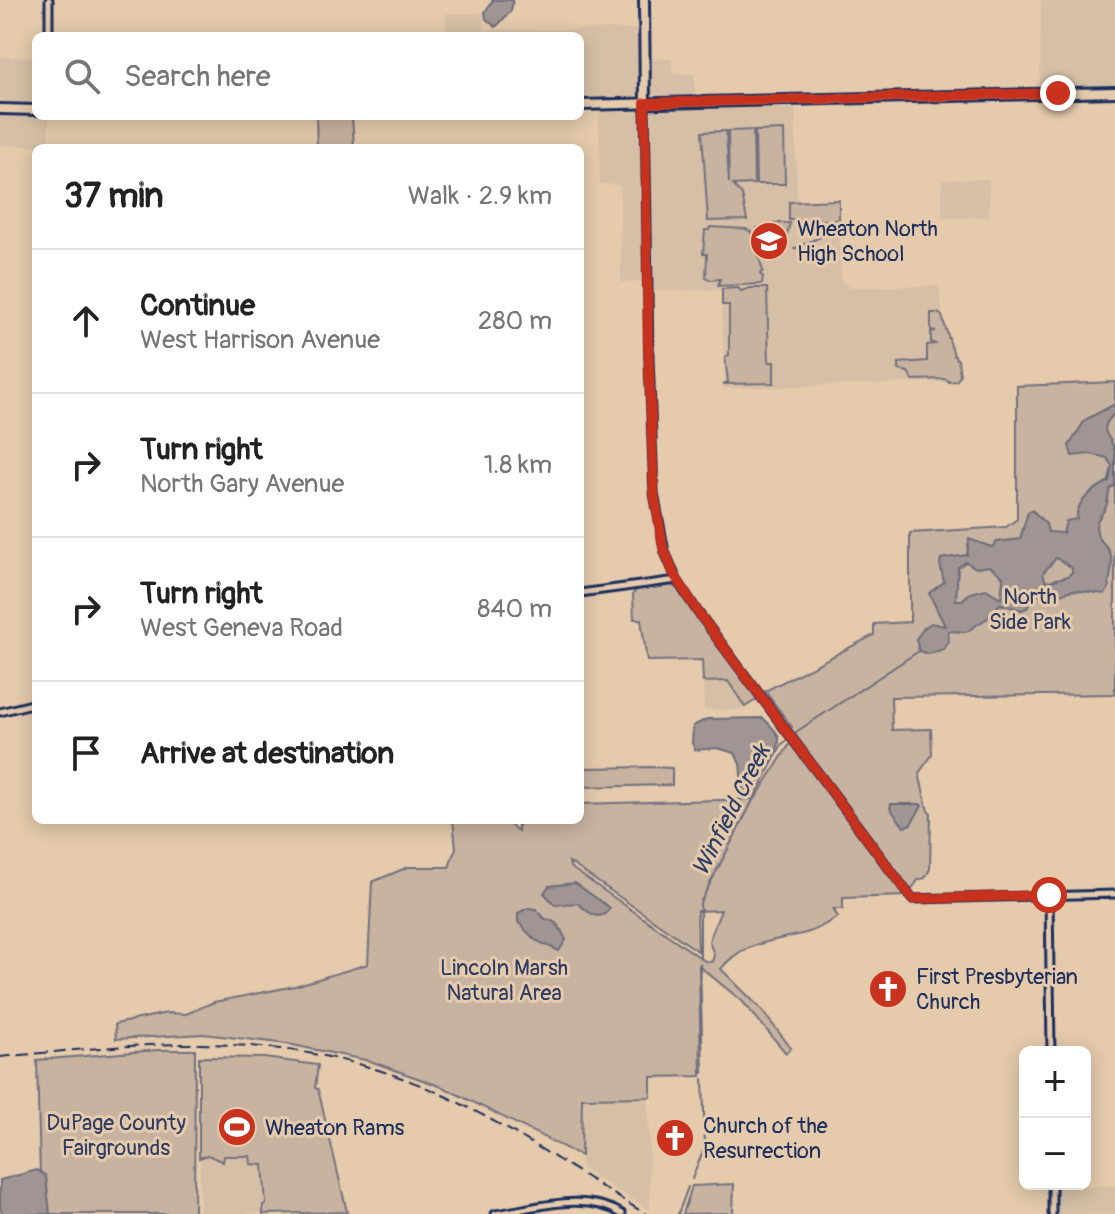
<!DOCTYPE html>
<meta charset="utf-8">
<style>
:root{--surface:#fff;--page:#f2f2f2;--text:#222;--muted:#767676;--line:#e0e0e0}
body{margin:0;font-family:Pangolin,sans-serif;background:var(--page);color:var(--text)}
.controls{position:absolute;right:24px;bottom:24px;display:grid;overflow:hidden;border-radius:12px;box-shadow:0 4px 20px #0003}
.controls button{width:72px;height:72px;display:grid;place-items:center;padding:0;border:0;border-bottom:2px solid var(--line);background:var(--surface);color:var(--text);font:40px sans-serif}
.stop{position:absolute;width:24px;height:24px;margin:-18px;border:6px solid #c8321e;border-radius:50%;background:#fff}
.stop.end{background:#c8321e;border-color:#fff;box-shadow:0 2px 8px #0008}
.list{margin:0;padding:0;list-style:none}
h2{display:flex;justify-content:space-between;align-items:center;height:104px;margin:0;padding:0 32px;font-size:34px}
h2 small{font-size:26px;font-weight:400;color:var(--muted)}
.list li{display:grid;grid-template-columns:52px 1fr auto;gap:24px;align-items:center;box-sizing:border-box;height:144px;padding:0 32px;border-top:2px solid var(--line)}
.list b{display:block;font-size:30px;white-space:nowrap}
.list p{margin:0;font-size:26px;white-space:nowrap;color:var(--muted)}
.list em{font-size:26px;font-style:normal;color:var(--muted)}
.icon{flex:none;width:44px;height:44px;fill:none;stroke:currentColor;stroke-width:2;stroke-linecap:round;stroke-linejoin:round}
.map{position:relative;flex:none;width:1115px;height:1214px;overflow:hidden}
.search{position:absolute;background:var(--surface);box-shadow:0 4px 20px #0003;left:32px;top:32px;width:552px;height:88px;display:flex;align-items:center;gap:20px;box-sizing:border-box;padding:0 28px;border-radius:12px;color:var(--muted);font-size:30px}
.panel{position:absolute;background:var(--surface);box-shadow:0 4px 20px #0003;left:32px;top:144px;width:552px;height:680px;border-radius:12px}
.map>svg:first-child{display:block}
.built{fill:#d6bfa6}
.green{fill:#c8b3a0;stroke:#72717f;stroke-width:2;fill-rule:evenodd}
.water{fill:#a09592;stroke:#6b6c7d;stroke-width:2;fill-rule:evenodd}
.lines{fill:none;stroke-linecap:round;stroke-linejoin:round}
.stream{stroke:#6b6c7d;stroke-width:2}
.minor-casing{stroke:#1b2f5e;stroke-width:11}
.major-casing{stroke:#1b2f5e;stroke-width:14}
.minor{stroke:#e5caac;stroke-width:5}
.major{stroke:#e5caac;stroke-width:8}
.rail{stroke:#1b2f5e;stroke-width:2;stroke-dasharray:12 6;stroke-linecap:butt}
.route{stroke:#c8321e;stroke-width:10}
.labels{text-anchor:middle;stroke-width:6;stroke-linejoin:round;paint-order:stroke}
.poi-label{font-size:22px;fill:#1b2f5e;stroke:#e5caac;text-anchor:start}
.park-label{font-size:22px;fill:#2c3c65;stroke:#e5caac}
.water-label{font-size:24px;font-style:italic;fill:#2f3e66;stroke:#e5caac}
</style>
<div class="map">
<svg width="1115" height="1214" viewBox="0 0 1115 1214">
<rect width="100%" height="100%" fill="#e5caac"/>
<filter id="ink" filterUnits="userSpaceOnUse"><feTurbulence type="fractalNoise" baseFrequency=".0125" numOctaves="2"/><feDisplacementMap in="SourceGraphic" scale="16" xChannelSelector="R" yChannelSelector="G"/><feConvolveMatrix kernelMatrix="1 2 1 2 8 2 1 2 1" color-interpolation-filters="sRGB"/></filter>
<g filter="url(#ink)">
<!-- built -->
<path class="built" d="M1041,0H1115V91L1040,92Z
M483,13L484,30L643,29L644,102L580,104V36H446V14Z
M0,57L36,58V109L0,108Z
M646,58L672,59V74H695V101H647Z
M640,104L644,281L621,282L620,185L600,184L599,106Z
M696,104L697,107L795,105L797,200H839L841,281L849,287L939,286L943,318L958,359L960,379L949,382L723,388L725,381L721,290L650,291L652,105Z
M0,110L36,111V116H49V146L0,145Z
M989,179V217L942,218V180Z
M728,681L747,709L704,710L703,682Z
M199,1057L264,1058L318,1065L315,1088L318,1089L347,1212L200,1214Z
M648,1097L650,1210L581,1168L582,1098Z
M1053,1186H1115V1214H1053Z"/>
<!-- green -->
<path class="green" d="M316,116H352L354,148H317Z
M753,130L754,184L733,185L742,195L747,220L708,221L702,132L726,131L729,183L728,131Z
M784,130L785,184H756L755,131Z
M839,200V220H789V202Z
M775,223H790C786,240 783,254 761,257L757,228L774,226Z
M710,227L746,229L751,232L763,271L760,274L763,277L762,284L718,286L720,279L710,280L706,277L707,254H703L705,230H709Z
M738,288L741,291L750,288H767L769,362H774V383L723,384L728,382L725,357L729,355V305H722V289Z
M931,313H938L942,316L954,356L958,360L960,376L956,381L949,382L946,379L913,380L908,372L899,370V363L927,361V345L935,344L931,342V332L936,331L931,330Z
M1115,382V694L891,697L892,730L931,729L932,755L919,773L928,811L931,813L930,869L925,878L918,880L907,896L843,898V909H833L838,917C829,922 819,929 809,932C778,941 742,941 721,969L759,1007L791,1048L786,1053L743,1002L699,966L701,1076L651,1077V1097L582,1098L581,1156L445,1088L370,1061L288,1044L204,1034L116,1039L115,1024L167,1013L186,1014L214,1002L295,986L368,964L372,882L408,867H449L456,848L453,820H503L518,831V820H580V804L755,799L793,739L788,733L792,727L765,691L874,635V624L910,622V533L1006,527L1017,519V386ZM569,862L698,951L697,911L721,910L709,941L714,955L712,962L705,961L570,867Z
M671,585L681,591L758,699L745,707L728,681L703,682L702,660L647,661L641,619H634L633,594L637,589Z
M650,767L672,768V785L582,787V768Z
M158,1050H195L194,1214H41L37,1060Z
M199,1057L264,1058L318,1065L315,1088L318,1089L347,1212L263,1214V1205H266L263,1165L251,1164L250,1156H224L223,1162L208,1155L199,1158Z
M734,1184L733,1213L683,1214L692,1186Z"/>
<!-- water -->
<path class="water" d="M493,0H513L511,11L496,27L486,19L485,12Z
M1115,404V413C1095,432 1111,434 1115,452C1115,462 1115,475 1115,485L1110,489C1108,494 1108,504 1105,509C1097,522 1093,521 1099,539C1115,552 1113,564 1109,583L1110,586L1105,594L1073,590L1053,596L1035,595L1027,608L1022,610L1000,604L989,617L966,632L948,631L949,642L944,649L928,654L919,651L916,639L924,628L931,623L945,626L929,593L944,582L940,564L941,559L967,555L969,539L992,547L997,542L1020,539L1028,512L1032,510L1046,524L1048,532L1063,533L1066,521L1077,519C1075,501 1094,489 1109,481L1112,466L1107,458L1090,454L1072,456L1069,446L1085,420ZM1056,558L1072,568V572L1068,576L1046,582L1043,573ZM966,562L976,568L990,566L1003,577L1001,598L986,589L970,593L962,600H956L958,567Z
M763,718C767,722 778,732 779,738C781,751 756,785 748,795H743L740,764L735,753L717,748L695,750L692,743L693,726L707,719Z
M891,804H920L922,806L911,824L904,827L890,808Z
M575,883L610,908C600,924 588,912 577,903L555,905L544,893L549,886Z
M528,908L536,909L545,919C558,920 561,930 566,940L559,951L535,940L518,922V913Z
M37,1170L46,1176L50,1214H3L0,1209V1180Z"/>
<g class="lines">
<!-- stream -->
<path class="stream" d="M794,249L833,231
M793,734L919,651
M700,959V903L782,744L789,739
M700,964L703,1073
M692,1179L705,1146L703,1079
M678,1214L688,1187"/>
<defs>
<path id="minor" d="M49,0V36
M645,103L649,357L654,493L665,552L677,580L697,611L912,899L1115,894
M580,593L677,580
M0,712L36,703
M1049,895L1051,1052
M1052,1184V1214
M495,1214C537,1208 584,1191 622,1214"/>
<path id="major" d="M644,0L645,103
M580,105L1115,92
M0,109L36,110"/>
</defs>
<!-- minor casing -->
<use href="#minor" class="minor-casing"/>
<!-- major casing -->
<use href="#major" class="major-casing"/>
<!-- minor -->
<use href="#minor" class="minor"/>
<!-- major -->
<use href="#major" class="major"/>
<!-- rail -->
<path class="rail" d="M0,1057C149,1043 281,1027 425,1087C502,1120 574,1171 646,1214"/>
</g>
</g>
<g class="lines" filter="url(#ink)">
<!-- route -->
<path class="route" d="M1049,895L912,899L697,611L674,574L663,547L654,493L648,343L645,103L1058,93"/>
</g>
<!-- icons -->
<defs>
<symbol id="school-disc" viewBox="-11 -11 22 22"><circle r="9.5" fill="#c8321e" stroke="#e5caac"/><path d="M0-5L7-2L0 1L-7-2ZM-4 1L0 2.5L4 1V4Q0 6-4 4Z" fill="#fff"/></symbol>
<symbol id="church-disc" viewBox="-11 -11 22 22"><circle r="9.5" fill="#c8321e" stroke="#e5caac"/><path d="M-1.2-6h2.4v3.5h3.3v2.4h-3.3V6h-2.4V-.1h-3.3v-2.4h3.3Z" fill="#fff"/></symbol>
<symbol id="stadium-disc" viewBox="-11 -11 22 22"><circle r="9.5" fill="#c8321e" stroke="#e5caac"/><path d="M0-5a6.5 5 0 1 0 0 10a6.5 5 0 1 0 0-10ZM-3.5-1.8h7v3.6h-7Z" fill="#fff"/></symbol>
</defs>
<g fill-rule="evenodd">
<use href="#school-disc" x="747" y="219" width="44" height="44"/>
<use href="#church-disc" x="866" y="967" width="44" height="44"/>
<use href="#stadium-disc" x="215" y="1105" width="44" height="44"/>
<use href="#church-disc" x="653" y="1116" width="44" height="44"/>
</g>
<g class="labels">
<!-- poi labels -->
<g class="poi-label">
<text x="797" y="236">Wheaton North<tspan x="797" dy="25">High School</tspan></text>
<text x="916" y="984">First Presbyterian<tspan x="916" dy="25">Church</tspan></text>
<text x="703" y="1133">Church of the<tspan x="703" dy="25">Resurrection</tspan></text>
<text x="265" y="1135">Wheaton Rams</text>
</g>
<!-- park labels -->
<g class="park-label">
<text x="1030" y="604">North<tspan x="1030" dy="25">Side Park</tspan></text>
<text x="504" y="975">Lincoln Marsh<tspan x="504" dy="25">Natural Area</tspan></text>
<text x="116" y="1130">DuPage County<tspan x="116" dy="25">Fairgrounds</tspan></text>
</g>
<!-- water labels -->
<g class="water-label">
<text transform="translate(731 810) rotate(-63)" y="8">Winfield Creek</text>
</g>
</g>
</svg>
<div class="controls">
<button>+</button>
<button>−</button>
</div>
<div class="stop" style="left:1049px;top:895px"></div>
<div class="stop end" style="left:1058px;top:93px"></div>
<div class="search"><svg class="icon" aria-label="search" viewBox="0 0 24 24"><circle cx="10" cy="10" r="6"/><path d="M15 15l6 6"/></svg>Search here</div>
<section class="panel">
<h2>37 min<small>Walk · 2.9 km</small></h2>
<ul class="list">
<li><svg class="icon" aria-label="ahead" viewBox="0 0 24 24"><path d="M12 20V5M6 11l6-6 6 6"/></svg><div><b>Continue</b><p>West Harrison Avenue</p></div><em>280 m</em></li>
<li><svg class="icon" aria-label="right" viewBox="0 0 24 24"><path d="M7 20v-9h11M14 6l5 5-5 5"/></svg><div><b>Turn right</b><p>North Gary Avenue</p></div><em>1.8 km</em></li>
<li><svg class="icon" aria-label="right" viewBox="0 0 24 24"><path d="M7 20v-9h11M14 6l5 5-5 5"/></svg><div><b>Turn right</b><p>West Geneva Road</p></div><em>840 m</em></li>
<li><svg class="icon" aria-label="arrive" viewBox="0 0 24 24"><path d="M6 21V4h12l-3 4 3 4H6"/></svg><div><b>Arrive at destination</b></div></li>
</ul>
</section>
</div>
